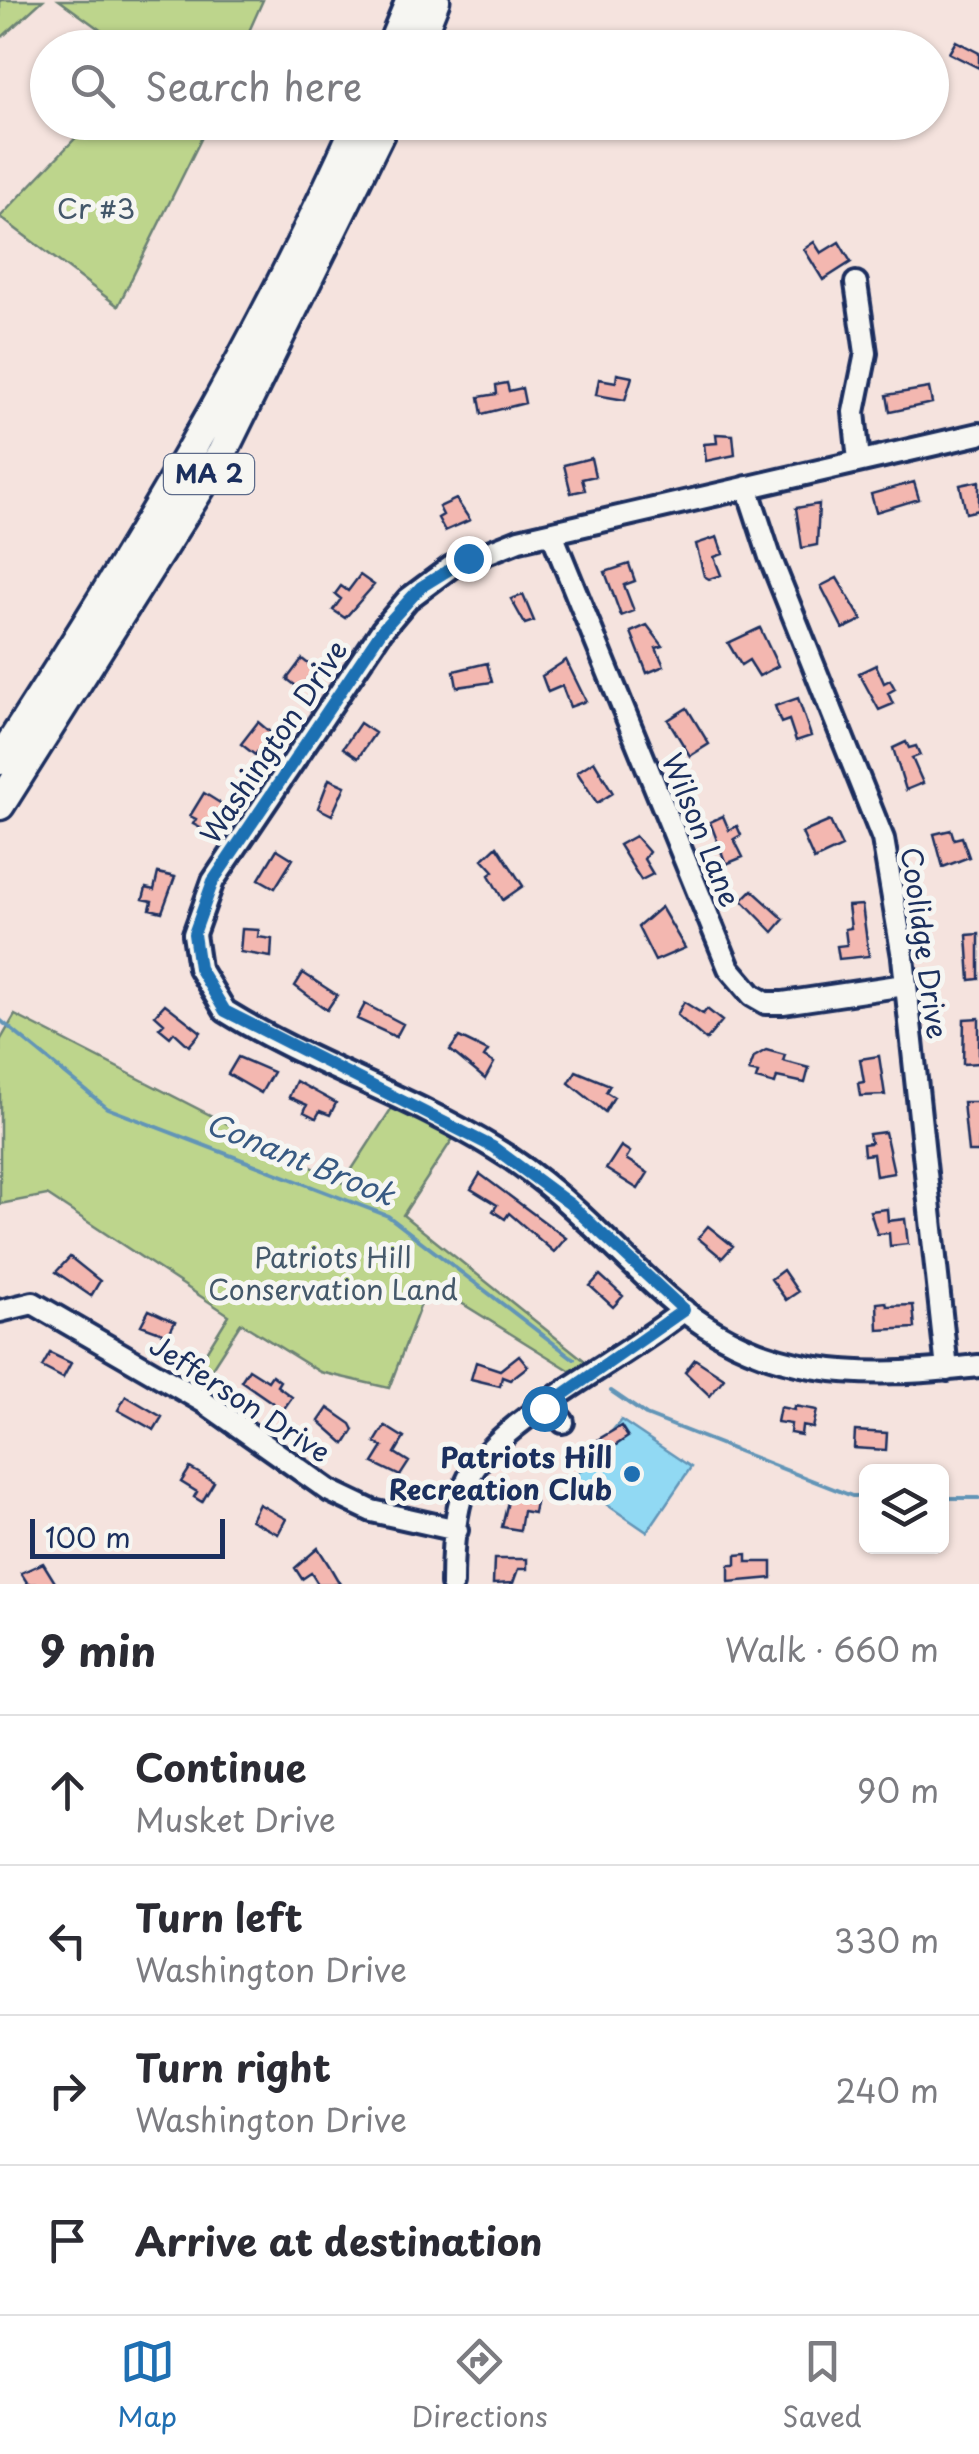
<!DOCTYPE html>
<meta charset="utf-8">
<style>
:root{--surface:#fff;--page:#f2f2f3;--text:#2b2b33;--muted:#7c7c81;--line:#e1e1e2;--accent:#1f6fb2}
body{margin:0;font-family:"Playpen Sans",sans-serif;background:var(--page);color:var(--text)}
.controls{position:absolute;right:30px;bottom:30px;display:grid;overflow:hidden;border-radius:15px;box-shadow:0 2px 8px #0004}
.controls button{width:90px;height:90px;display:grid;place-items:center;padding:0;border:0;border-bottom:2px solid var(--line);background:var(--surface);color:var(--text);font:50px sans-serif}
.scale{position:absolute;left:30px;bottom:25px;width:195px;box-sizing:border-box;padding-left:10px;border:5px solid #1b2f5e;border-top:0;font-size:28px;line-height:35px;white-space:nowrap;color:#1b2f5e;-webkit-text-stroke:8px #f6f6f2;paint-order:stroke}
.stop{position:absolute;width:30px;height:30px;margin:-22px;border:8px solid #1f6fb2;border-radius:50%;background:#fff}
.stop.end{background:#1f6fb2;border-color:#fff;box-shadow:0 2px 10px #0008}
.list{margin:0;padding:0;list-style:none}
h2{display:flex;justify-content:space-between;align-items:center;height:130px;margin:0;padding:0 40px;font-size:42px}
h2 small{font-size:32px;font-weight:400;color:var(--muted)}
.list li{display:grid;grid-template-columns:65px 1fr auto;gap:30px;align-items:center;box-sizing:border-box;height:150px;padding:0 40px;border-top:2px solid var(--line)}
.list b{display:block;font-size:38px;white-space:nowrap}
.list p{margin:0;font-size:32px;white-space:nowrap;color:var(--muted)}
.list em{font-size:32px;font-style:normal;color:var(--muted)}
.icon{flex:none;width:55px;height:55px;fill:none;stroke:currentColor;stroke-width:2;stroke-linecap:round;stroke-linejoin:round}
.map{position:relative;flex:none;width:979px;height:1584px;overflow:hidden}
.search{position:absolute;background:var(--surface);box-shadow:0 2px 8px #0004;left:30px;right:30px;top:30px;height:110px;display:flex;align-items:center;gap:25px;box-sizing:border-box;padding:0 35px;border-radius:55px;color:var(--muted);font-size:38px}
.sheet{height:730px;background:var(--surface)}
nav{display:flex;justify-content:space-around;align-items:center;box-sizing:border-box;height:140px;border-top:2px solid var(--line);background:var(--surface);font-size:28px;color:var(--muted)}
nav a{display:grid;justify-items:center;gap:5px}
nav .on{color:var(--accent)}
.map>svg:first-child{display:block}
.green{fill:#bdd58c;stroke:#6c8275;stroke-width:2.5}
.water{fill:#91d9f3;stroke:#6295b7;stroke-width:2.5}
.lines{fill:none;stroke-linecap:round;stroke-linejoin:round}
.stream{stroke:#6295b7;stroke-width:4}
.building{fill:#f3b7b0;stroke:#1b2f5e;stroke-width:2.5}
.minor-casing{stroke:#1b2f5e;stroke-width:28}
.highway-casing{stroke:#1b2f5e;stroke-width:35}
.minor{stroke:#f6f6f2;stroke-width:20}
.highway{stroke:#f6f6f2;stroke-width:28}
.route{stroke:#1f6fb2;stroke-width:12}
.poi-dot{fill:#1f6fb2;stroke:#f6f6f2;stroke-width:4}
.labels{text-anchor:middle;stroke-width:10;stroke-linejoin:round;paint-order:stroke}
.shield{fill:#f6f6f2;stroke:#5d6b8a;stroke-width:2.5}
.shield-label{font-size:25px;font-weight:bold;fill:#1b2f5e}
.park-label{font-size:28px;fill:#44586a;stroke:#f6f6f2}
.street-label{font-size:28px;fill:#1b2f5e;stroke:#f6f6f2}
.poi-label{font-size:28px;font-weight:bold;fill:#1b2f5e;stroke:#f6f6f2;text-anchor:end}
.water-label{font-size:30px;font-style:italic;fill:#385a83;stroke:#f6f6f2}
</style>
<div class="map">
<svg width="979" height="1584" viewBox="0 0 979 1584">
<rect width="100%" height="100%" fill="#f5e3de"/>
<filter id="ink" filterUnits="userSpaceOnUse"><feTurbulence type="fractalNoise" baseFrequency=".01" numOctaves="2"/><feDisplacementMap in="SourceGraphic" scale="20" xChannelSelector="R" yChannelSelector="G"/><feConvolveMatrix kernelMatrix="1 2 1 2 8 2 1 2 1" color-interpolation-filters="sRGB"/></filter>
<g filter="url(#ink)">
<!-- green -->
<path class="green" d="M0,0H43L0,39Z
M59,0H263L242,47H124Z
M90,123H209L118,306L0,217Z
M15,1015L343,1183L393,1106L454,1137L403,1215L585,1361L571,1371L429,1283L389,1388L320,1372L241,1323L201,1385L190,1378L229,1315L47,1195L0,1204V1041Z"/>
<!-- water -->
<path class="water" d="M621,1420L691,1467L647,1532L572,1481Z"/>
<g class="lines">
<!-- stream -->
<path class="stream" d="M0,1020L107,1108L388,1216L574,1359
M611,1391L646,1415L852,1496H866
M942,1498H979"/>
</g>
<!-- building -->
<path class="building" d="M956,41L979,53V68L949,53Z
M814,242L821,253L839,242L851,262L823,280L804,249Z
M617,374L632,377L625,400L596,395L599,379L616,382Z
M507,383L509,391L522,388L525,403L482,414L479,397L497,394L496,385Z
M929,388L932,403L890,412L887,395Z
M716,434L733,435L735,455L706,461L704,444L717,443Z
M591,458L595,476L582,479L585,490L571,493L564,465Z
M979,481V510L966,513L960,485Z
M914,482L919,499L876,512L871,494Z
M456,499L470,520L445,531L438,518L443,515L439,507Z
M819,504L817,545L802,548L796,508Z
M717,537L723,554L714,557L721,575L709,579L704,576L696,544Z
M629,564L635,581L624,585L634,611L621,616L605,572Z
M360,575L374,585L345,618L333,610L341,599L335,594L341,586L348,591Z
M837,578L862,620L843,629L821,586Z
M523,595L534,621L525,624L511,599Z
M647,625L663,646L656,648L664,666L647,673L631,632Z
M760,628L778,666L759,676L749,660L741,665L728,643Z
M302,659L315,669L300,689L287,679Z
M566,660L586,701L570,707L562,686L548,692L542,676Z
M487,663L492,682L457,687L454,671Z
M876,665L884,683L890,680L895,689L888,693L893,704L879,710L859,673Z
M798,698L811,736L796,741L789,720L781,723L775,706Z
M687,708L709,744L690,756L668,720Z
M258,722L271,733L255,755L241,744Z
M360,723L375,733L358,758L343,748Z
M906,742L909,748L916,746L920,755L912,758L923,783L906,790L893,748Z
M594,761L613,793L597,803L577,772Z
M329,779L345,786L332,815L318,808Z
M204,793L225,806L206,831L193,824L196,819L190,816Z
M723,816L729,830L737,826L741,835L734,839L743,857L726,864L710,822Z
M830,821L842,847L814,860L802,833Z
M951,830L954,839L962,837L969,857L943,867L934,834Z
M635,836L649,852L644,859L653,874L641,880L619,845Z
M497,846L523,886L503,900L489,875L494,871L483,859Z
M277,849L293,859L275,888L259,879Z
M158,873L175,877L162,912L150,909L152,901L143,899L146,888L154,890Z
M752,890L784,919L773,932L742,900Z
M862,905L869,956L839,959L837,946L847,945L845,929L851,928L848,906Z
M661,907L685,948L655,961L638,927Z
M242,929L259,930L258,937L272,939L271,957L240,952Z
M979,934V979L970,980L967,935Z
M303,973L337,995L327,1010L295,986Z
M684,1002L703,1014L707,1009L722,1021L706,1040L677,1015Z
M165,1004L201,1032L189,1046L174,1032L170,1037L159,1028L164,1023L155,1015Z
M365,1004L403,1024L396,1037L357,1019Z
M979,1018V1063L963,1064L964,1019Z
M459,1037L488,1051L484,1057L494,1063L485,1079L450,1050Z
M766,1050L785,1055L783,1061L809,1068L805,1083L777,1077L775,1084L756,1079L758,1073L749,1071L754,1057Z
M879,1056L885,1095L860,1096L858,1083L864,1082L860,1059Z
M238,1057L273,1072L261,1093L228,1074Z
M576,1071L610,1085L606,1092L614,1097L605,1112L569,1083Z
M296,1081L336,1103L330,1115L320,1111L316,1118L304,1112L307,1105L289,1097Z
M963,1102H979V1152H968Z
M885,1132L894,1173L876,1176L873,1154L864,1155L863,1144L871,1143L869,1134Z
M621,1146L630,1152L626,1159L648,1173L638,1189L606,1169Z
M480,1174L566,1238L554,1252L509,1213L505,1219L493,1211L497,1205L471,1189Z
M887,1209L888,1221L905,1219L908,1244L890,1246L889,1233L877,1234L870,1211Z
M708,1226L733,1246L722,1258L698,1238Z
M70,1257L100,1281L91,1296L56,1272Z
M783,1270L798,1292L786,1300L771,1279Z
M600,1275L623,1296L613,1307L590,1286Z
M886,1302L887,1306L913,1305L915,1328L878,1330L877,1303Z
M149,1310L175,1322L168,1335L141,1325Z
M50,1353L71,1363L63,1378L42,1367Z
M519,1355L528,1366L510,1380L502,1377L500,1386L471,1379L476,1362L500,1370Z
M695,1359L724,1378L710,1396L685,1372Z
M249,1369L268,1381L272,1375L280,1381L277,1386L292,1397L283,1410L241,1381Z
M126,1396L162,1417L154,1430L118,1410Z
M794,1406L817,1410L813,1428L802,1426L801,1435L790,1433L791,1424L777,1422L780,1407L794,1410Z
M328,1408L351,1424L354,1430L345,1444L319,1421Z
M385,1426L404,1438L395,1453L409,1462L400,1476L373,1463L383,1447L375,1442Z
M621,1426L628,1437L607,1451L599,1439Z
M855,1431L887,1433L886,1450L854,1448Z
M190,1468L214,1482L202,1502L194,1497L197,1492L181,1482Z
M509,1497L536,1502L534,1513L523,1511L520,1530L502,1527Z
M259,1504L286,1519L278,1534L251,1520Z
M318,1548L330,1567L340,1584H318L311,1573L302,1579L295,1568Z
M747,1554V1562H772V1578L729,1582V1565H736V1555Z
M494,1559H527V1569H518L513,1583L493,1584Z
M43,1563L56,1584H28L21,1573Z"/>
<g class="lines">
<defs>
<path id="minor" d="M856,283L866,353L854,412L859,461
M979,434L519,540L451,567L408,599L382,630L213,881L194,934L199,968L225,1011C310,1064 408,1095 494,1148C560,1187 609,1245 666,1296C760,1380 861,1379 979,1366
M747,487L770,557L883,839L903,957L947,1370
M552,534L729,968L752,995L766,1003H783L905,985
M0,1311L33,1303L204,1402L330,1491L372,1511L457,1530
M549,1405L563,1422
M452,1584C452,1551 454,1500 472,1472C509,1413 627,1358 684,1310"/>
<path id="highway" d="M391,48L411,0
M416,48L435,0
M0,760C136,551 256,351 358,122
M0,805L222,453L385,122"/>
</defs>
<!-- minor casing -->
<use href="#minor" class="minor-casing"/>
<!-- highway casing -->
<use href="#highway" class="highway-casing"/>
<!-- minor -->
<use href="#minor" class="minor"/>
<!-- highway -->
<use href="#highway" class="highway"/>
</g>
</g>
<g class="lines" filter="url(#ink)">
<!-- route -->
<path class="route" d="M468,558L421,587L382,630L213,881L194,934L199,968L225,1011L493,1147L570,1204L684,1310L544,1408"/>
</g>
<!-- markers -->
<circle class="poi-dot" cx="632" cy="1474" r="10"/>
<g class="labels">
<!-- shield labels -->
<rect class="shield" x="164" y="454" width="90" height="40" rx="8"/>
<g class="shield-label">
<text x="209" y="483">MA 2</text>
</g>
<!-- park labels -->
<g class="park-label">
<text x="96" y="219">Cr #3</text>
<text x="333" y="1268">Patriots Hill<tspan x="333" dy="32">Conservation Land</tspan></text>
</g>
<!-- street labels -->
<g class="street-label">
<text transform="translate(274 742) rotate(-56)" y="10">Washington Drive</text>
<text transform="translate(701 830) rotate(68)" y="10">Wilson Lane</text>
<text transform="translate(924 943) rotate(82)" y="10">Coolidge Drive</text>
<text transform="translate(240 1399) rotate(33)" y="10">Jefferson Drive</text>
</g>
<!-- poi labels -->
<g class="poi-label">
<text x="612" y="1468">Patriots Hill<tspan x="612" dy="32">Recreation Club</tspan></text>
</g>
<!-- water labels -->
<g class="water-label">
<text transform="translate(300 1160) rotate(22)" y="10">Conant Brook</text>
</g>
</g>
</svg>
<div class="controls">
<button><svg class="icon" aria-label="layers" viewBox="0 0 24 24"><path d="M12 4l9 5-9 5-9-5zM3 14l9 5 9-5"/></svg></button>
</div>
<div class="scale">100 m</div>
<div class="stop" style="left:544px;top:1408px"></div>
<div class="stop end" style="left:468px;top:558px"></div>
<div class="search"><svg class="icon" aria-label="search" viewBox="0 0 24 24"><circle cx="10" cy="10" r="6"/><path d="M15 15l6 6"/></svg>Search here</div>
</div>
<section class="sheet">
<h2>9 min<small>Walk · 660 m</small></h2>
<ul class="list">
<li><svg class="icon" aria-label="ahead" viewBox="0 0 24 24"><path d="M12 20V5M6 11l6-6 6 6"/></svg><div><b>Continue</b><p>Musket Drive</p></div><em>90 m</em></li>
<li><svg class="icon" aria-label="left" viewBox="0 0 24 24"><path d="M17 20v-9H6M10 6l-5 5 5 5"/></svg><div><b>Turn left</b><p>Washington Drive</p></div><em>330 m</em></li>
<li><svg class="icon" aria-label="right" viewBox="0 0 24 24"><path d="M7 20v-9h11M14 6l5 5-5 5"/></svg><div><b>Turn right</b><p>Washington Drive</p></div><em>240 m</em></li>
<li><svg class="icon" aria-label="arrive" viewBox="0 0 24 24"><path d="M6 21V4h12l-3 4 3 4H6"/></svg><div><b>Arrive at destination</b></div></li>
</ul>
</section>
<nav>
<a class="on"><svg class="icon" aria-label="map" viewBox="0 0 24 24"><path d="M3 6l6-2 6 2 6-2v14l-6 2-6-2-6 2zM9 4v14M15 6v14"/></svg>Map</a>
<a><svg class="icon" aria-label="directions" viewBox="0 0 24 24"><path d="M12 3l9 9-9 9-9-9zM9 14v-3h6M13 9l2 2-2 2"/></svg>Directions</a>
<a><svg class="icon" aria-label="saved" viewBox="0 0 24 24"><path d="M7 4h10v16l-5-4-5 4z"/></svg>Saved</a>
</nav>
